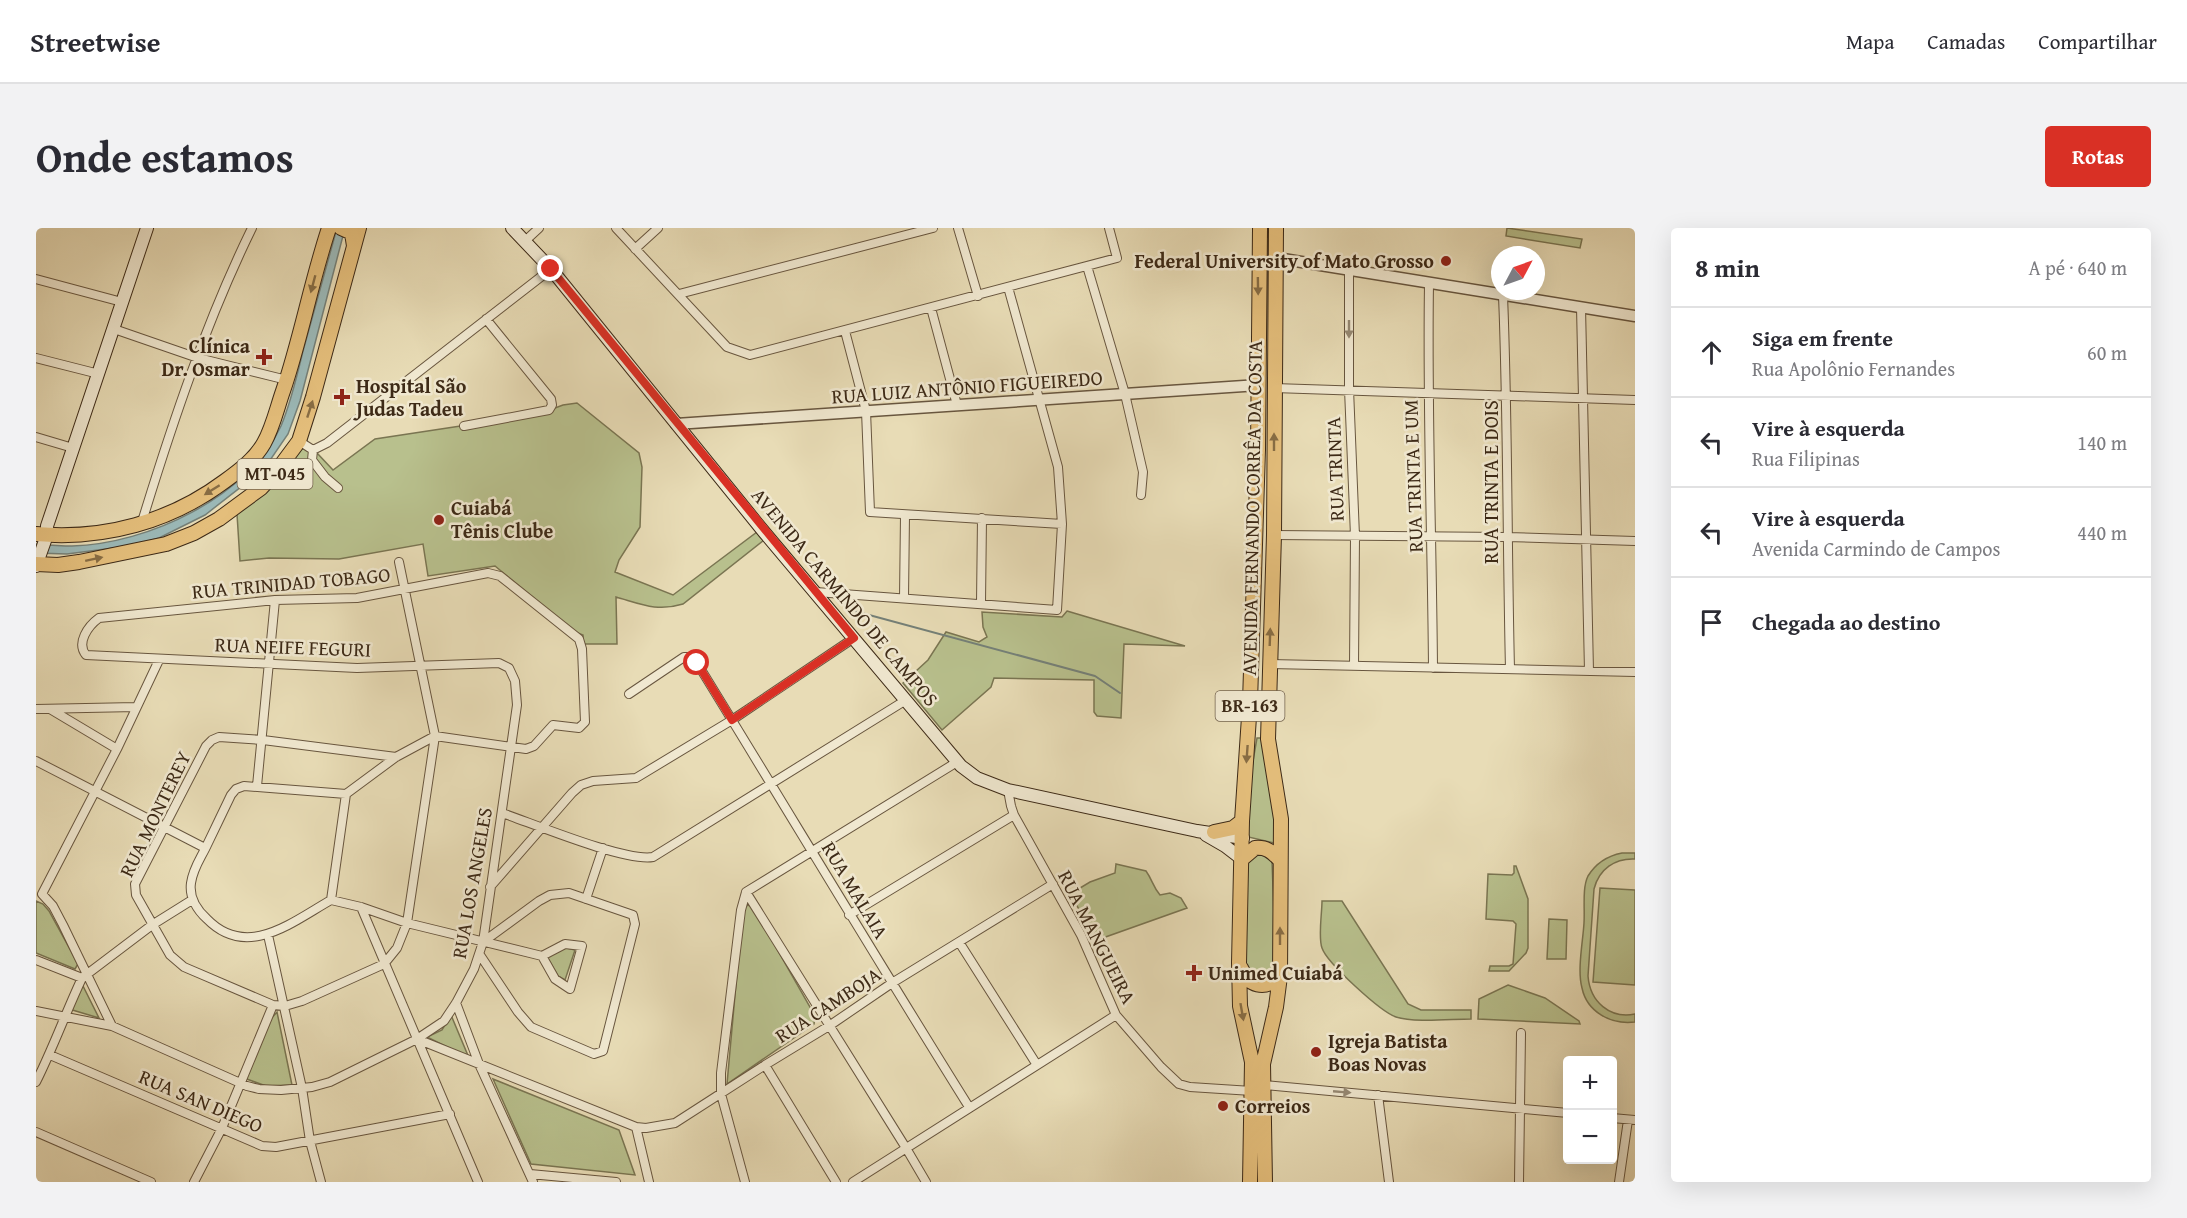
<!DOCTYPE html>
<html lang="pt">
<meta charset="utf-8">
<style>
:root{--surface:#fff;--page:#f2f2f3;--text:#2b2b33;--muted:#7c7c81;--line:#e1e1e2;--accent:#d93025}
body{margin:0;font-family:"Gentium Book Plus",serif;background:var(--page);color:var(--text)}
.controls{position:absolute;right:18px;bottom:18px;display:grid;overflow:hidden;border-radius:6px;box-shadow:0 6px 24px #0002}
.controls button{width:54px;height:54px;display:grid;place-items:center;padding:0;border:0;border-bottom:2px solid var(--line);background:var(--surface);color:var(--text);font:30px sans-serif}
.compass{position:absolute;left:1455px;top:18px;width:54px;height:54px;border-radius:50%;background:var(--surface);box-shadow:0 6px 24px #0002;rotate:49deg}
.stop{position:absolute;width:18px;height:18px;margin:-14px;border:4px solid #d93025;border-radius:50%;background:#fff}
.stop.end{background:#d93025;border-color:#fff;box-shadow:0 2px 6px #0008}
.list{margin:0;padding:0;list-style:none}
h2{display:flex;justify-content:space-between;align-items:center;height:78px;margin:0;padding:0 24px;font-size:26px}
h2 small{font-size:20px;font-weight:400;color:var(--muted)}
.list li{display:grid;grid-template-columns:39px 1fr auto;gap:18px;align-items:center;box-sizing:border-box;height:90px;padding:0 24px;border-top:2px solid var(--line)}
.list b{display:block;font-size:22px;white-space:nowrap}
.list p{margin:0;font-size:20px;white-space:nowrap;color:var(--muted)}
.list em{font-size:20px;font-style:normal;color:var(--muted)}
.icon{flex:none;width:33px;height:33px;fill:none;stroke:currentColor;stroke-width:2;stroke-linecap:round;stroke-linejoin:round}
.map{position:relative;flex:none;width:1599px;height:954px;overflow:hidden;border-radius:6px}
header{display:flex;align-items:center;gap:36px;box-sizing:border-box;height:84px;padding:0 30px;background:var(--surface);border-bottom:2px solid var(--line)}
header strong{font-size:28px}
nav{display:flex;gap:33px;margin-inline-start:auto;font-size:21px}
.intro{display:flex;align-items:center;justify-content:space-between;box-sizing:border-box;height:144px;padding:0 36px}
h1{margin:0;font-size:42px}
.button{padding:15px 27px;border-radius:6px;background:var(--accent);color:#fff;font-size:21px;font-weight:700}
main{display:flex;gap:36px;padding:0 36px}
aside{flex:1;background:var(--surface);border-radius:6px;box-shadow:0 6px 24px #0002}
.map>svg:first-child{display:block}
.green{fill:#b8c08d;stroke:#7a7552;stroke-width:1.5}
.water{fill:#9bb9b8;stroke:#758078;stroke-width:1.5}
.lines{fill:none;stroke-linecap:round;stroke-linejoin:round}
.stream{stroke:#758078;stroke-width:2}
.minor-casing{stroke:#68563f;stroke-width:10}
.tertiary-casing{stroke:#68563f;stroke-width:13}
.secondary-casing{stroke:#3d2a17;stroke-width:14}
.primary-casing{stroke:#3d2a17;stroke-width:16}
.trunk-casing{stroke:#3d2a17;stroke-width:16}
.minor{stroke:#f0e8d0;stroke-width:8}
.tertiary{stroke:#f0e8d0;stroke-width:10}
.secondary{stroke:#f0e8d0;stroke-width:12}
.primary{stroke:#e4be7b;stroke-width:14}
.trunk{stroke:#e4be7b;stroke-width:14}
.oneway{fill:#886d44}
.oneway2{fill:#968974}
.route{stroke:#d93025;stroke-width:8}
.poi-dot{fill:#8f2418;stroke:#f0e8d0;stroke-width:2}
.labels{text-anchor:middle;stroke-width:5;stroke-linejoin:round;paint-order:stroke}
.shield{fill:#f0e8d0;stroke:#73634e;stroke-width:1.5}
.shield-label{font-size:18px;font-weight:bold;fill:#3d2a17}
.poi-label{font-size:20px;font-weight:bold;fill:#3d2a17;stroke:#f0e8d0;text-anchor:start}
.street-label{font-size:20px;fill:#3d2a17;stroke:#f0e8d0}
</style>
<header>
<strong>Streetwise</strong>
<nav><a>Mapa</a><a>Camadas</a><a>Compartilhar</a></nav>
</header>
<div class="intro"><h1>Onde estamos</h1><a class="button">Rotas</a></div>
<main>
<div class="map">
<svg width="1599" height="954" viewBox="0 0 1599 954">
<rect width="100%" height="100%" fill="#e8dcb6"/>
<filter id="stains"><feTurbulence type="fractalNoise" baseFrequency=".00333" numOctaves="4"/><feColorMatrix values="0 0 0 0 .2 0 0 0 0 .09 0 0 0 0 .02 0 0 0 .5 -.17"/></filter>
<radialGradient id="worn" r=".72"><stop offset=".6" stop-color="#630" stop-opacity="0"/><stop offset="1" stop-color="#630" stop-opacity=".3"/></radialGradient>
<!-- green -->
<path class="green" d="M1471,0L1546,11L1544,20L1470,8Z
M541,175L603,225L606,239L604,299L583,332L579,344L637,367L721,304L728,312L647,376C621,384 605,376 580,369L581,416H547V407L539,404L459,338L392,348L387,316L303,331L233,330L204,333L201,286L261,219L280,224L297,242L339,211L503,186L527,177Z
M1031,383L1149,418L1088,416L1085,490L1061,488L1058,484V452L958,450L955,459L906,502L867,455L892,432L910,404L943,414L951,409L947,399L946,384L1026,389Z
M1221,510H1227L1238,580V615L1208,608L1213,556Z
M1226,622L1236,633L1240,744L1231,754L1210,746L1209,633Z
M1586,625H1599V631C1579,630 1563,641 1558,661L1552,748C1554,774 1574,791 1599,786V794C1575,797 1551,784 1546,760C1541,742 1547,713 1548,695C1549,681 1546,660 1552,648C1560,635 1571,628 1586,625Z
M1080,636L1110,643C1117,653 1116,657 1124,667L1134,665L1145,670L1151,680L1061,712L1034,666L1054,654L1079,645Z
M1478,638H1480L1492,671V720L1490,725L1473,743H1453L1454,738H1473L1477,736L1480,696L1477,693L1450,691L1452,646L1476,647L1478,645Z
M1564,660L1599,662V757L1557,754Z
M0,673L7,676L13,683L42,736L39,741L0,725Z
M1286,673H1306L1372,776L1385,782H1435V791C1415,791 1379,795 1360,789C1345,784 1291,735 1286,720C1282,710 1286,685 1286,673Z
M716,677L779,788L778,796L691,856L707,678Z
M1513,691L1531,692L1530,731H1511Z
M527,719L539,722L529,752L522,748L511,729Z
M46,756L63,790L33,781Z
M1472,757L1509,770L1543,793L1544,796L1442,791L1443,771Z
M241,784L256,857L230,858L208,850L233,793Z
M415,787L433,830L391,809L406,802Z
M457,851L583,902L599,947L495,936Z"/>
<!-- water -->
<path class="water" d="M301,0H309L264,173L252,206L228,241L169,287L123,310L93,318L31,326L0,325V316C12,317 24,318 36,318C112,316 212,269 245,198C255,174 261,148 267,123C278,82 290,41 301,0Z"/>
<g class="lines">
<!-- stream -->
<path class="stream" d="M811,381L1059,448L1084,465"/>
<defs>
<path id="minor" d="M580,0L691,119L714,127L1081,30L1073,0
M922,0L942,68
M489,13L503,0
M599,21L622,0
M1051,38L1089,166L1107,244L1105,267
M1313,43V161L1319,308L1318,438
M0,51L86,74
M1393,56C1391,184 1396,312 1397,440
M643,66L897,0
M1467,67C1472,192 1471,316 1474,441
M1545,79L1553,443
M895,80L921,177
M78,101L162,130L251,152
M809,103L830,183L834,284L1026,296
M0,130L63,146
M1238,160L1599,172
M428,198L513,182L516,177L515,171L450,91
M0,209L37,220
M263,213L277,222L291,215L515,41
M277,222L276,232L289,249L302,260
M105,297C136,196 170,94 216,0
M1238,307L1470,309L1599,313
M780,364L1021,382L1026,296L1022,239L972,59
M868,370L869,287
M945,375L946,290
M123,432L81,521L6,666L17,678L27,697L76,798L211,858L223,861L245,862L276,859L294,854L381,811L408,793L420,775L438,741L447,714L481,477L479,453L473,440L463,435L321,440L50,427C40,415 52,398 63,390L239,372L321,370L452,345L464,348L543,411L546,421L549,494L543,500L517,497L498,518L490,521L399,508L360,529L310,566
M1233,436L1599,444
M593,466L648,429H656L661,435C752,583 841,732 933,879
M0,481L100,479
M14,481L81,521
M360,529L227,512L183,509L176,512L170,518L99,656L100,667L134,727L148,739L237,777L249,778L266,773L348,736L361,720L371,695L399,508L363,334
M0,533L169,620
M208,558L310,566L295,672C256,694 211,732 171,691C161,682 153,669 155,655C157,640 165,630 171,617C179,600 187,584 195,567L200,561Z
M221,558L239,372
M972,562L975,578L978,587L1045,707L1080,787L1125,839L1143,856L1154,859L1216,863
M466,585C498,596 589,634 617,629L870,472
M454,659L536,565L545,557L557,553L600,550L696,492L818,410
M710,664L870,920L890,954
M710,664L921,534
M550,671L567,620
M295,672L325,679L371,695L506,728L529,716L546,718L534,761L519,751L506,728
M325,679L442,954
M813,687L978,587
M232,707L266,860L274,913L285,954
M923,714L1001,837
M444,727L482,784L495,799L558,826L567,823L599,696L597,687L533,665L514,667L503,673L447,714
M0,732L46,750L116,697L156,672
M420,775L443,836L497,954
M0,783L76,798
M381,811L600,899L610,900L639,895L729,837L793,798L856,755L1017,656
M14,827L226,918L240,919L414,886
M729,837L800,954
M0,854C17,820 30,784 46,750
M1228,857L1532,885
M1342,867L1353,954
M1576,890L1599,892
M600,899L613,954
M0,904L115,954
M494,946L580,954
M158,954L186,900L237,777
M709,954L685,866V845L705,682L710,664
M817,954L1080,787
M1483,954L1485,805
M1583,954L1592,892"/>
<path id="tertiary" d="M1241,30L1599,88
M640,196L1223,157"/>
<path id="secondary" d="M476,0L515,41L728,304L925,538L941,550L972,562L1161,603L1207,610
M0,338L11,307V298L111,0
M1170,607L1189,618L1206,631"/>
<path id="primary" d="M305,0L316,5L318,18
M0,306C68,312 134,294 189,253C204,242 219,231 228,215C237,199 241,180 247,163C265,110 275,54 293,0
M0,336L22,337L43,334L130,316L158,305L183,291L225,260L240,244L263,213L277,169L323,0"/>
<path id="trunk" d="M1178,604L1197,600L1206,593
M1206,631L1219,620C1230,619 1235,623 1243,631
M1205,740C1212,758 1229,763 1244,748
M1214,954L1216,834L1204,778L1203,735L1206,593L1214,474L1222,222L1224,0
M1229,954L1227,836L1240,779L1244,748L1245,591L1232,511L1238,307L1240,0"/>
</defs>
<!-- minor casing -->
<use href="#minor" class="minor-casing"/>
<!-- tertiary casing -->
<use href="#tertiary" class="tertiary-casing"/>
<!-- secondary casing -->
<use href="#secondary" class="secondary-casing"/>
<!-- primary casing -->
<use href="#primary" class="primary-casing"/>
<!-- trunk casing -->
<use href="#trunk" class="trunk-casing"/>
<!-- minor -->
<use href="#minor" class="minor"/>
<!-- tertiary -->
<use href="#tertiary" class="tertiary"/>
<!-- secondary -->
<use href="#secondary" class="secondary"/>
<!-- primary -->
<use href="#primary" class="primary"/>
<!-- trunk -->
<use href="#trunk" class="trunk"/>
</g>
<!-- one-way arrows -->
<defs><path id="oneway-solid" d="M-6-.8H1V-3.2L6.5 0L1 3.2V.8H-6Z" transform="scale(1.5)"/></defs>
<g class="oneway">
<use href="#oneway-solid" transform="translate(277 56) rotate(105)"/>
<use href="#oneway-solid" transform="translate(1222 58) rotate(89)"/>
<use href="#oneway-solid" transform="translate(274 181) rotate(-72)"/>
<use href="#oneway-solid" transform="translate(1238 214) rotate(-90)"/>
<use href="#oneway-solid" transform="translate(176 262) rotate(148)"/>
<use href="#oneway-solid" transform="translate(58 331) rotate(-12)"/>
<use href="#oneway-solid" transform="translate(1234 409) rotate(-88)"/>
<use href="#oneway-solid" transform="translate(1211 526) rotate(94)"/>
<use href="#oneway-solid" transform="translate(1244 708) rotate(-90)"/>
<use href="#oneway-solid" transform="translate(1206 784) rotate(80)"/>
</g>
<g class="oneway2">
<use href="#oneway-solid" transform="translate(1313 101) rotate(90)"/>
<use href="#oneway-solid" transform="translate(1306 864) rotate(5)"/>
</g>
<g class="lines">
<!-- route -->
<path class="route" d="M515,41L818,410L696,492L661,435"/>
</g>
<!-- markers -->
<g class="poi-dot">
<circle cx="1410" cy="33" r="6"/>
<path d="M225 120h6v6h6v6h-6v6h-6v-6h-6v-6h6z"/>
<path d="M303 160h6v6h6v6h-6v6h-6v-6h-6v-6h6z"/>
<circle cx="403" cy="292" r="6"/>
<path d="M1155 736h6v6h6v6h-6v6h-6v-6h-6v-6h6z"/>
<circle cx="1280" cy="824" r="6"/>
<circle cx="1187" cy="878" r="6"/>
</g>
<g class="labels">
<!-- shield labels -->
<g class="shield">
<rect x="201.5" y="231" width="75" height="30" rx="4.5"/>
<rect x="1179.5" y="463" width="69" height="30" rx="4.5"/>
</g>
<g class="shield-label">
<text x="239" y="252">MT-045</text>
<text x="1214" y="484">BR-163</text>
</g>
<!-- poi labels -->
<g class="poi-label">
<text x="1398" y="40" text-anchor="end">Federal University of Mato Grosso</text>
<text x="214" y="125" text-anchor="end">Clínica<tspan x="214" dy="23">Dr. Osmar</tspan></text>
<text x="320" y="165">Hospital São<tspan x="320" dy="23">Judas Tadeu</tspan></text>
<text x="415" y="287">Cuiabá<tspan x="415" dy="23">Tênis Clube</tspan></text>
<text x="1172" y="752">Unimed Cuiabá</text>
<text x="1292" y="820">Igreja Batista<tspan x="1292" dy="23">Boas Novas</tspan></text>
<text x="1199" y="885">Correios</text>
</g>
<!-- street labels -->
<g class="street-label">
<text transform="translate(931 159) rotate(-4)" y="7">RUA LUIZ ANTÔNIO FIGUEIREDO</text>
<text transform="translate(1299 241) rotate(-92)" y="7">RUA TRINTA</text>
<text transform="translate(1377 248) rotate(-92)" y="7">RUA TRINTA E UM</text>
<text transform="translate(1455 254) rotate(-90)" y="7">RUA TRINTA E DOIS</text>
<text transform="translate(1216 280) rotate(-89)" y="7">AVENIDA FERNANDO CORRÊA DA COSTA</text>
<text transform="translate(255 355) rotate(-5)" y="7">RUA TRINIDAD TOBAGO</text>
<text transform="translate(809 369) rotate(50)" y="7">AVENIDA CARMINDO DE CAMPOS</text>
<text transform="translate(257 419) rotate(2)" y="7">RUA NEIFE FEGURI</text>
<text transform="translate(119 586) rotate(-64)" y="7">RUA MONTEREY</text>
<text transform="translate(436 655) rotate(-80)" y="7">RUA LOS ANGELES</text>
<text transform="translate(819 662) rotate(59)" y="7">RUA MALAIA</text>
<text transform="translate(1061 709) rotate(63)" y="7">RUA MANGUEIRA</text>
<text transform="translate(792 777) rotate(-33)" y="7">RUA CAMBOJA</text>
<text transform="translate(165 873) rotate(23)" y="7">RUA SAN DIEGO</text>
</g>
</g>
<rect width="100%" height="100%" filter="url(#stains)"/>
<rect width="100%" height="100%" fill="url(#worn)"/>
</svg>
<div class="controls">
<button>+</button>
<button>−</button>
</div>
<svg class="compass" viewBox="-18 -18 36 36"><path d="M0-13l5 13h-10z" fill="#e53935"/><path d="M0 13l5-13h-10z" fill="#7c7c81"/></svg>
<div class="stop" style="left:661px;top:435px"></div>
<div class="stop end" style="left:515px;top:41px"></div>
</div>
<aside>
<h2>8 min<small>A pé · 640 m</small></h2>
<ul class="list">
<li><svg class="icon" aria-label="ahead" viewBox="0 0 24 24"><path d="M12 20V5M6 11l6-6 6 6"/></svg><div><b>Siga em frente</b><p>Rua Apolônio Fernandes</p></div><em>60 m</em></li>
<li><svg class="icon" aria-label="left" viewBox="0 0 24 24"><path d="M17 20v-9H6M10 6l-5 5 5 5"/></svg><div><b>Vire à esquerda</b><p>Rua Filipinas</p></div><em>140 m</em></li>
<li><svg class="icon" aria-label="left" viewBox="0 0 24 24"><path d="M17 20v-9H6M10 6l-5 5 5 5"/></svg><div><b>Vire à esquerda</b><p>Avenida Carmindo de Campos</p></div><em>440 m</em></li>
<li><svg class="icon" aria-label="arrive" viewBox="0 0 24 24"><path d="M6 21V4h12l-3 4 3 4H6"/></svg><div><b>Chegada ao destino</b></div></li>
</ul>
</aside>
</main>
